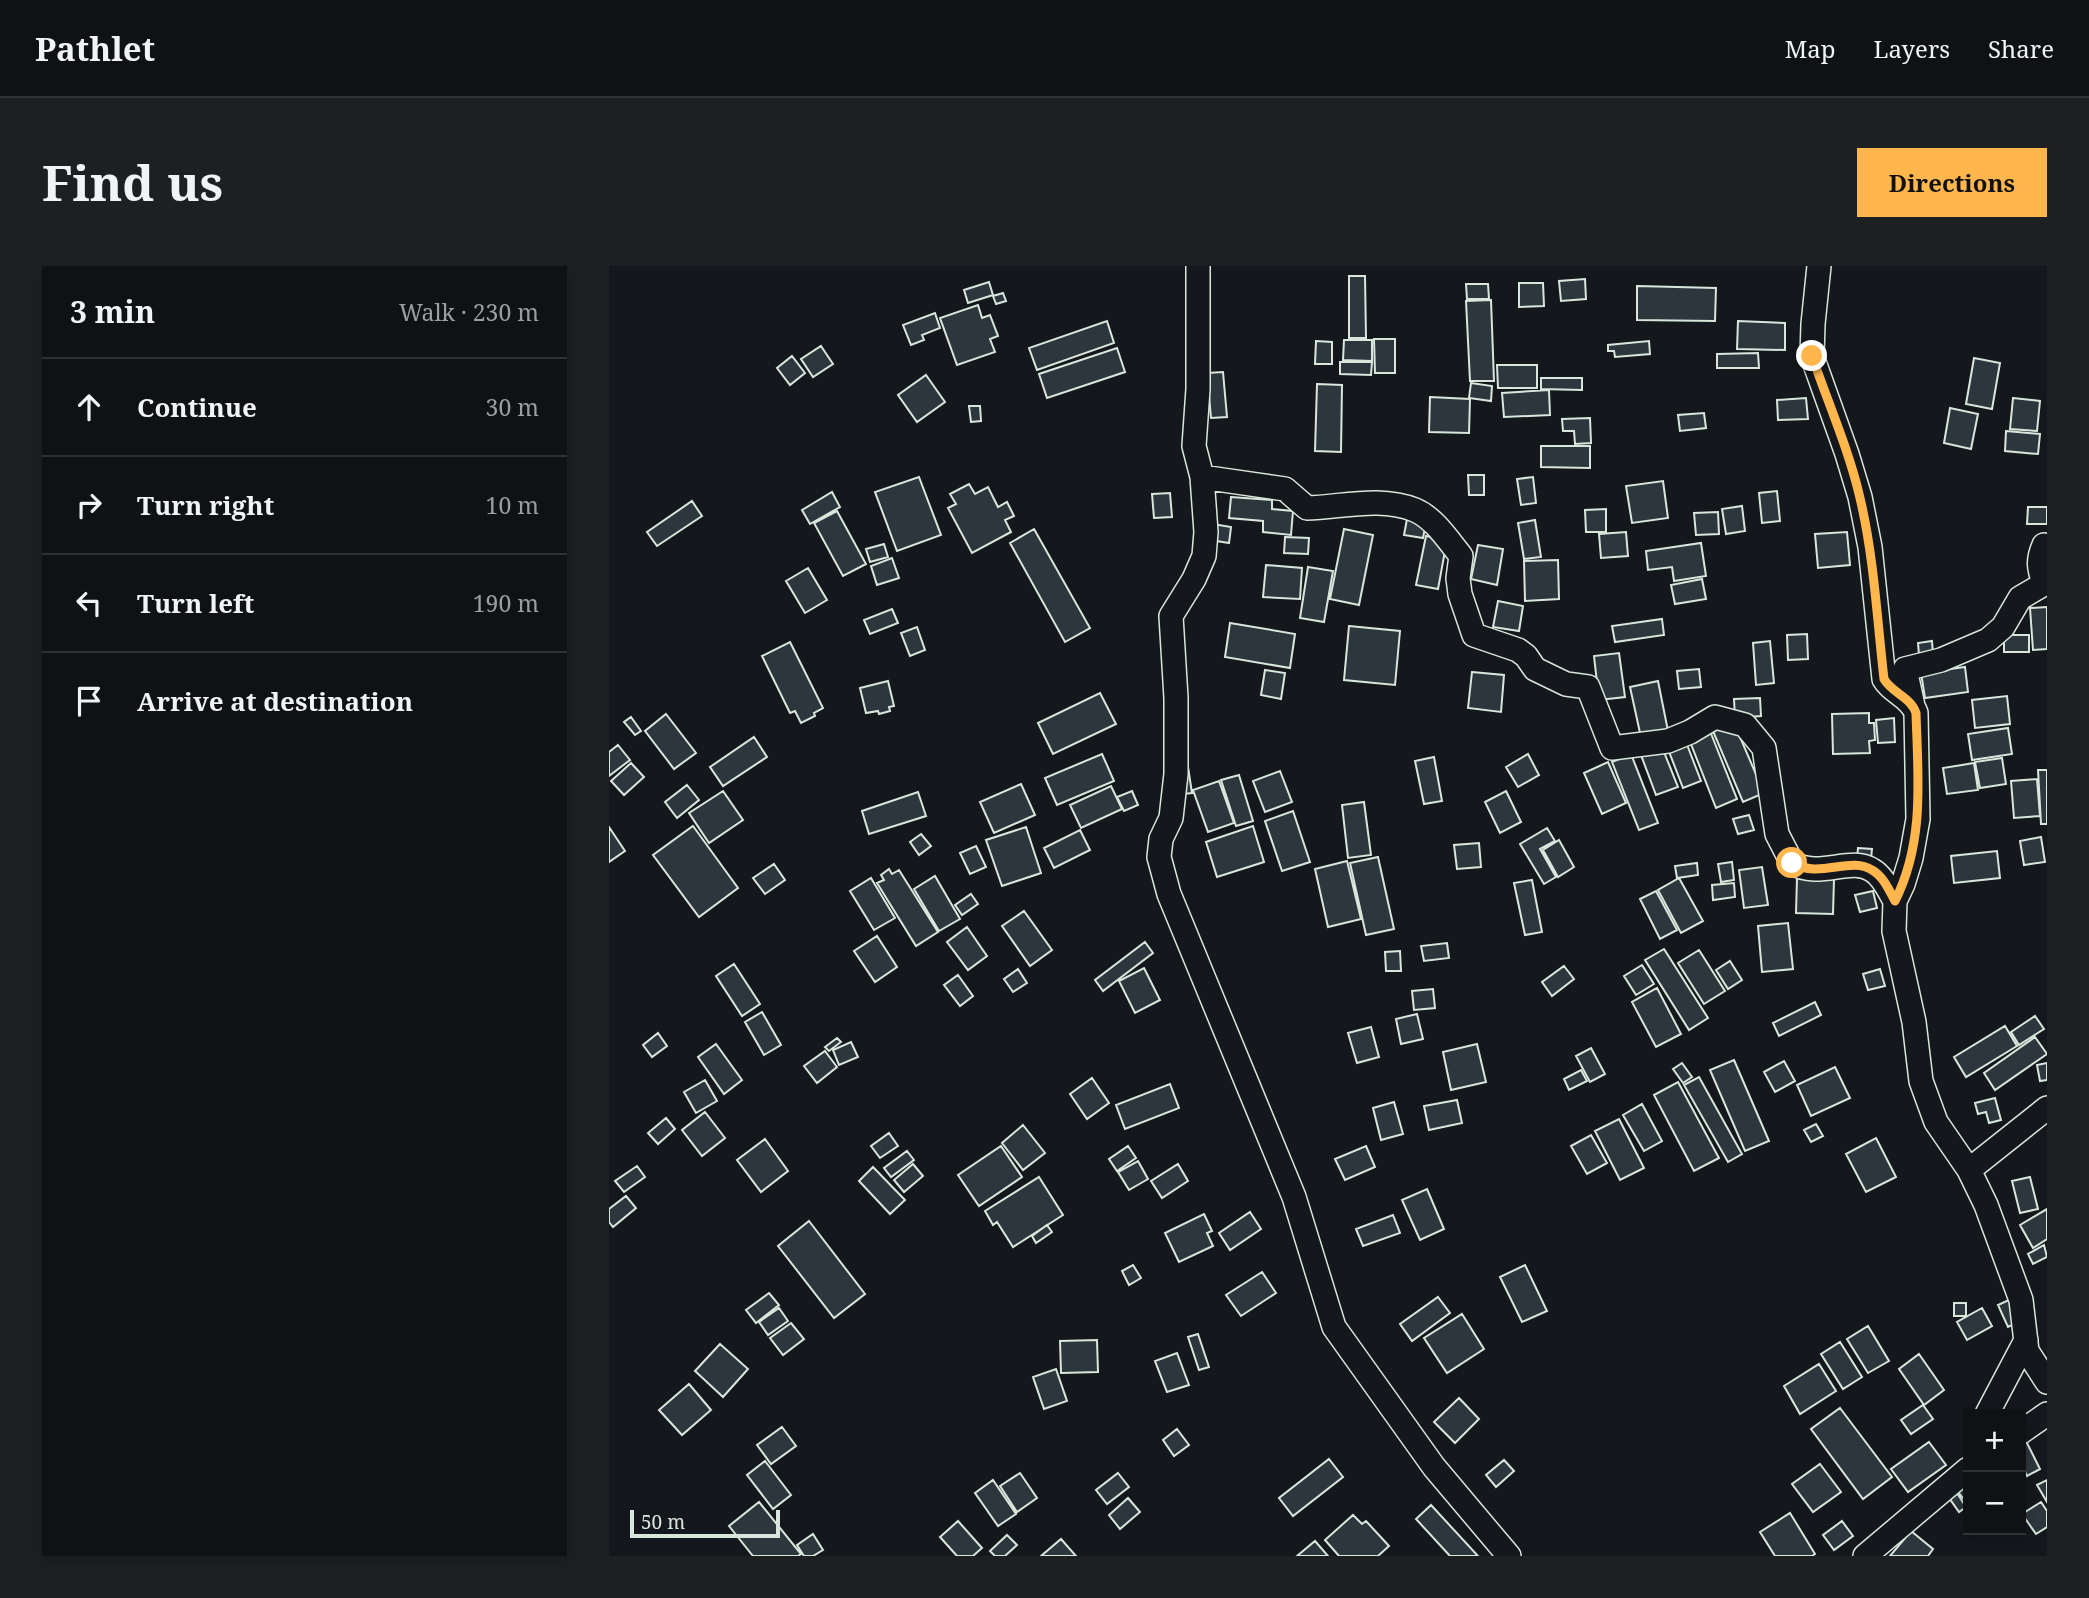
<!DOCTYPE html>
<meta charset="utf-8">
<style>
:root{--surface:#0f1215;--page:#1d2022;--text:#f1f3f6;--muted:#9b9ea0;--line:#2f3234;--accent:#ffb74d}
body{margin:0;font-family:"Noto Serif",serif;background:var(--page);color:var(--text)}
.controls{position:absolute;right:21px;bottom:21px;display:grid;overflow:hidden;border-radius:0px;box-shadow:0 4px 10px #0003}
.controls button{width:63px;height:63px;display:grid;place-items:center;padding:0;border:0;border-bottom:2px solid var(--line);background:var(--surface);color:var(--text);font:35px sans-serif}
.scale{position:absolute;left:21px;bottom:18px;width:150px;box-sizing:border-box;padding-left:7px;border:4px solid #d8e6dc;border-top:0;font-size:19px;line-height:24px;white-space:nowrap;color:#d8e6dc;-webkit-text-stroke:5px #14181c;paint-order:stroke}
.stop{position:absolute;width:21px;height:21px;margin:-16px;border:5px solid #ffb74d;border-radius:50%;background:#fff}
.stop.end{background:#ffb74d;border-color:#fff;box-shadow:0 2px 7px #0008}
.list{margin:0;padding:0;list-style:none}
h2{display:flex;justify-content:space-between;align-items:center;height:91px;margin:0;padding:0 28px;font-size:30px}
h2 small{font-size:23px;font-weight:400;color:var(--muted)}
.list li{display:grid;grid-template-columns:46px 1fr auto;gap:21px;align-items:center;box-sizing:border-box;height:98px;padding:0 28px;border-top:2px solid var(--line)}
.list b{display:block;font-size:26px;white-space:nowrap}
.list em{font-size:23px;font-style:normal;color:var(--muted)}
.icon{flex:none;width:38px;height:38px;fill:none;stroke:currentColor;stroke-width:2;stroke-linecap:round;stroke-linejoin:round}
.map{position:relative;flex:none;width:1438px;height:1290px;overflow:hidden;border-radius:0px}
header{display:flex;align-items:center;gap:42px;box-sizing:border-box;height:98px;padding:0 35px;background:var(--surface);border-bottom:2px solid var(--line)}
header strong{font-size:33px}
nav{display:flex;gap:38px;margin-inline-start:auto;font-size:24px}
.intro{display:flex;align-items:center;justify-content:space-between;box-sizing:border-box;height:168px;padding:0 42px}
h1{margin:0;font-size:49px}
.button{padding:18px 32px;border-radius:0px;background:var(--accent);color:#111;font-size:24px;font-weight:700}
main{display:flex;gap:42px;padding:0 42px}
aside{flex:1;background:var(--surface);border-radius:0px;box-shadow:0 4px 10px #0003}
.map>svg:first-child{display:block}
.building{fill:#2c363c;stroke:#d8e6dc;stroke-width:2}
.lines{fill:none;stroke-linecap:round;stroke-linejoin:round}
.minor-casing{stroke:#d8e6dc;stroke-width:26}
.minor{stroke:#14181c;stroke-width:23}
.route{stroke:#ffb74d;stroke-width:9}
</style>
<header>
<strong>Pathlet</strong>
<nav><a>Map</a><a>Layers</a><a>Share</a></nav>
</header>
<div class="intro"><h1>Find us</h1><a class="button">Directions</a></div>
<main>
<aside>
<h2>3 min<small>Walk · 230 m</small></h2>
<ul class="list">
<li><svg class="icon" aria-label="ahead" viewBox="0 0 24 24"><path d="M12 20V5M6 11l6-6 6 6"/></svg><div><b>Continue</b></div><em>30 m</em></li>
<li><svg class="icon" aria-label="right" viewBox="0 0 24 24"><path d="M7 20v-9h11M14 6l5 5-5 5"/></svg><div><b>Turn right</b></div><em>10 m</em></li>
<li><svg class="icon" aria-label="left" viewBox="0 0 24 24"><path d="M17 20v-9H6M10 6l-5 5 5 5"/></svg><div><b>Turn left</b></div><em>190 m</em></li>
<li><svg class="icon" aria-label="arrive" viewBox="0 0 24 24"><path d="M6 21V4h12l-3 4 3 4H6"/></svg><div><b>Arrive at destination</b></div></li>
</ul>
</aside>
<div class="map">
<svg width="1438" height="1290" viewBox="0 0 1438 1290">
<rect width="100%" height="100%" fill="#14181c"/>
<!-- building -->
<path class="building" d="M740,10H756L757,72H740Z
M976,13L977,33L952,35L950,15Z
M380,16L384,29L359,37L355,24Z
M910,17H934L935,40L910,41Z
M857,18H879L880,33H858Z
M1028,20L1107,22L1106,55L1028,54Z
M394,27L397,35L387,38L384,30Z
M882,34L885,115H861L857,35Z
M369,39L373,52L381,49L389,70L381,73L386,86L348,99L331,52Z
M326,47L331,62L313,69L315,74L302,79L294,59Z
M498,55L505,77L428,104L420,82Z
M1129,55L1176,57V84L1128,83Z
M765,73H786V107H766Z
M735,74H763V95L734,94Z
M707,75L723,76V98H706Z
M1040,75L1041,88L1006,91L1005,85H999V79Z
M212,80L224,98L204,111L192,93Z
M508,82L516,106L438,132L430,108Z
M1149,87L1150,102H1108V88Z
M183,90L196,107L181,119L168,102Z
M1365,92L1391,97L1383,143L1357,138Z
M731,96H763L762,109L731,108Z
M888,99H928V122H889Z
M614,106L618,151L602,152L598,107Z
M317,109L336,136L308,156L289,129Z
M932,112H973V124L932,123Z
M862,117L883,120L882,135L860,132Z
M708,118L733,119L732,186L706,185Z
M940,124L941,149L895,151L893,127Z
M821,131L861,133L860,167L820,166Z
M1197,132L1199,153L1169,154L1168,134Z
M1404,132L1431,135L1428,165L1401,163Z
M360,140H371L372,155L362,156Z
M1341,142L1369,148L1362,183L1335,177Z
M1095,147L1097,162L1071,165L1069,149Z
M981,152L982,177L966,178L965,165H954L953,153Z
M1397,165L1431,168L1429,188L1396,185Z
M932,180H981V202L932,201Z
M859,209H875V229H860Z
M310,211L332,269L288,285L266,226Z
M924,211L927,237L912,239L908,213Z
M1054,215L1059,252L1023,257L1017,220Z
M360,218L366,228L379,221L389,241L398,236L405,250L396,254L402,266L363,287L339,242L347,238L341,228Z
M1168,225L1171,255L1153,257L1150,227Z
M223,226L231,241L201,258L193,244Z
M561,227L563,251L545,252L543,228Z
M622,231L663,234V243L684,245L682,269L654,266V255L620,252Z
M83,235L93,250L48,280L38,266Z
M1133,240L1136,265L1117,268L1113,243Z
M1419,241H1438V258H1418Z
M997,243V266H977L976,244Z
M228,245L257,298L234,310L205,257Z
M1109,246L1110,268L1087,269L1085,247Z
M798,253L817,257L814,272L795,269Z
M926,254L932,291L915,293L909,257Z
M604,258L622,261L620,277L601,274Z
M425,263L481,362L456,376L401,277Z
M735,263L764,269L750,339L721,333Z
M1017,266L1019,290L992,292L990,268Z
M1238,266L1241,299L1209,302L1206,268Z
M817,270L838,274L829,323L807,319Z
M676,271L700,272L699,288L675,287Z
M1092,277L1097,310L1065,315L1063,301L1039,304L1037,285Z
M275,278L279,291L261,296L257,283Z
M869,279L894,283L888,319L862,313Z
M283,292L290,312L268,319L262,300Z
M949,294L950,333L916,335L915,295Z
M657,299L693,302L691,333L654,331Z
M699,301L724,305L715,356L691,352Z
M199,302L218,334L196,347L177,315Z
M1093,313L1097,333L1066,338L1062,319Z
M889,335L914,340L910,365L884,361Z
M1438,341V383L1424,384L1421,342Z
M283,343L289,357L261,368L255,354Z
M1053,353L1055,369L1006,376L1003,360Z
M621,357L686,368L681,402L616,391Z
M740,360L791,365L786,419L735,414Z
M308,361L316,384L301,390L292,367Z
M1198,368L1199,393L1179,394L1178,369Z
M1395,369H1420V386H1395Z
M1161,375L1165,417L1147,419L1144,377Z
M1323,375L1324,388L1310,389L1309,377Z
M181,376L214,442L205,447L206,450L192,457L186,445L181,447L153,390Z
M1010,387L1016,431L990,434L985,390Z
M1356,401L1359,426L1316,432L1312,407Z
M1090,403L1092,421L1070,423L1068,405Z
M656,404L676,407L672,433L652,429Z
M863,406L895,409L892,446L859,442Z
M279,415L285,440L280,441L281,445L270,448L269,445L257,447L251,422Z
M1049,415L1060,470L1033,476L1021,421Z
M491,427L507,458L444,488L429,457Z
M1398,430L1401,458L1366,462L1363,434Z
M1151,432L1152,450L1126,452L1125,433Z
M1260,447V457H1265L1266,474L1260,475L1261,487L1224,488L1223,448Z
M57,448L87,487L65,503L36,465Z
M22,451L32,465L26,469L15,456Z
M1285,452L1286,476L1269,477L1267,454Z
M1125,457L1155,527L1134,536L1104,465Z
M1399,462L1403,488L1363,494L1359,468Z
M1101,465L1128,533L1107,542L1080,473Z
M145,471L158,491L114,520L101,501Z
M1077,476L1092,515L1074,522L1059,483Z
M9,479L21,494L0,510V486Z
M1053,481L1069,521L1047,529L1032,489Z
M493,488L505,515L448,539L436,512Z
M919,488L930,509L909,521L897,501Z
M1022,488L1049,557L1030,564L1003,496Z
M825,491L833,535L815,538L806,495Z
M1393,492L1397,518L1371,522L1366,496Z
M999,496L1017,537L993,548L975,507Z
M22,497L35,511L15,529L2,515Z
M1365,497L1369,524L1338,528L1334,502Z
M579,501L583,527L574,528L571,502Z
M1429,504H1438V558H1432Z
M671,505L683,536L656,546L644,515Z
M630,509L644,555L627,560L612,514Z
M1428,513L1431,550L1405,552L1402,515Z
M610,515L625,557L599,566L584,524Z
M412,518L426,549L385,567L371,536Z
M78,519L90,534L68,552L56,536Z
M502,520L513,543L472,562L461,539Z
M114,525L134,554L100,577L80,547Z
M523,525L529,539L515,545L508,531Z
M897,525L912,556L891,567L876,536Z
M309,526L317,550L260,568L253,545Z
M755,536L762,589L739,592L733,539Z
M684,545L701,596L673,605L656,555Z
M1140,549L1145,564L1129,568L1124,553Z
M84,560L129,622L90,651L44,589Z
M644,560L655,596L608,611L597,576Z
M0,561L16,585L0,596Z
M417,561L432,607L393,620L377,574Z
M938,562L946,575L931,583L947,611L935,618L911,578Z
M471,564L481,584L445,602L435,582Z
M312,568L322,580L310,589L301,576Z
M1432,571L1436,596L1415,599L1411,575Z
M950,574L965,601L949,611L934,584Z
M870,577L872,601L848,603L845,579Z
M367,580L377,601L361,608L351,587Z
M1249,582L1263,583L1262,593L1248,592Z
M1388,585L1391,612L1345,617L1342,590Z
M769,591L785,663L757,669L741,597Z
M738,595L752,653L719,661L706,603Z
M1123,596L1125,614L1112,616L1109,598Z
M1088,597L1089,609L1068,612L1066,600Z
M165,598L176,614L156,628L144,612Z
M1153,601L1159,639L1135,642L1130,604Z
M280,603L283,608L290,604L329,666L307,680L268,617L275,614L272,609Z
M326,610L351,653L330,665L305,623Z
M262,612L286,652L265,664L241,625Z
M1070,612L1094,655L1072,667L1049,624Z
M1188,612L1225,613L1224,648L1187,647Z
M923,614L933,666L916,669L905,617Z
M1125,617L1126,631L1104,634L1103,619Z
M1047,625L1068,664L1051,673L1031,633Z
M1264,625L1268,642L1251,646L1246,629Z
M362,628L369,638L353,649L346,639Z
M415,645L443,684L421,700L393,660Z
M1179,657L1184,703L1153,706L1149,660Z
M358,661L378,690L359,704L338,676Z
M268,670L288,701L266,716L245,685Z
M536,676L544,687L494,725L486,714Z
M838,677L840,692L815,695L812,680Z
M1055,683L1099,752L1080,764L1036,694Z
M1090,684L1116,725L1095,738L1069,697Z
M791,685L792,705H777L776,686Z
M1121,695L1133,714L1119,723L1107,704Z
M125,698L151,738L133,750L107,710Z
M1033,699L1045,718L1027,729L1015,710Z
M955,700L965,713L943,730L933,716Z
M535,702L551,734L526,747L510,715Z
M409,703L418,717L404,726L395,713Z
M1271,703L1276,720L1259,724L1254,708Z
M349,709L364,730L351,740L335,719Z
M1048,722L1072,768L1047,781L1023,736Z
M824,723L826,742L805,744L803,725Z
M1206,736L1212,749L1170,770L1164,757Z
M153,746L172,779L155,789L136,756Z
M808,748L814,773L792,778L787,753Z
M1426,750L1435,763L1410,779L1402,766Z
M1396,760L1408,780L1357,811L1345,791Z
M762,761L770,791L748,797L739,767Z
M49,767L58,780L43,791L34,779Z
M1426,771L1438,788L1386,824L1375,807Z
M228,772L232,776L220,785L216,781Z
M242,776L249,791L230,799L224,784Z
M107,778L133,814L115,828L89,791Z
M868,778L877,816L842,824L834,786Z
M982,782L996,808L981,816L967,790Z
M216,785L228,801L208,817L195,800Z
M1125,794L1160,875L1136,885L1101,804Z
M1175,795L1186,815L1166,826L1155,806Z
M1073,797L1083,811L1074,817L1064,803Z
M1438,797V814L1431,815L1428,799Z
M1226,801L1241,832L1202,850L1188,819Z
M972,804L978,815L960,824L955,813Z
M1090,811L1133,888L1119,896L1075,819Z
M483,812L500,837L478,853L461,828Z
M96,814L108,835L87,847L75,826Z
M1069,816L1110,892L1085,905L1045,829Z
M561,818L570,842L516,863L507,839Z
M1386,832L1392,854L1380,857L1377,846L1369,848L1366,837Z
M848,834L853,857L820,864L815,840Z
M785,836L794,868L772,874L764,842Z
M1033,838L1053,875L1035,885L1014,849Z
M96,846L116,872L93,890L73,864Z
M57,852L66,863L49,878L39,867Z
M1010,853L1035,902L1011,914L986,865Z
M1207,858L1214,870L1202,876L1195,864Z
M414,859L436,887L414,904L393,877Z
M280,867L289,880L271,892L262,880Z
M982,869L998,897L978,908L962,880Z
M1267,872L1287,911L1257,926L1237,888Z
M156,873L179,905L152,926L128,894Z
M392,880L413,911L370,940L349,909Z
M519,880L527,892L508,905L500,893Z
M757,880L766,901L736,914L726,893Z
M298,885L305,894L282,911L275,902Z
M529,895L539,913L520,924L509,906Z
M304,898L314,910L295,926L285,914Z
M569,898L579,915L553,932L542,915Z
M28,900L36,911L15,926L6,915Z
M264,901L296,934L281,948L250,915Z
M430,911L454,949L404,981L388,956L384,959L376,945Z
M1421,911L1429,943L1411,947L1403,915Z
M818,923L835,963L811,974L793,934Z
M17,930L27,942L4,961L0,956V943Z
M1438,943V973L1424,982L1411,959Z
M641,946L652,963L621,984L610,967Z
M595,948L603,965L598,967L604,980L570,996L556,967Z
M784,949L791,967L754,980L747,963Z
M200,955L256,1028L225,1052L169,980Z
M438,959L443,966L427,977L423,970Z
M1435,979L1438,991L1424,998L1419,988Z
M524,999L532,1012L520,1019L513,1005Z
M916,999L938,1045L913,1056L891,1011Z
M653,1006L667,1027L632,1050L617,1029Z
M160,1027L170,1039L147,1057L137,1044Z
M829,1031L841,1047L803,1075L791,1058Z
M1402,1033L1412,1055L1399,1061L1389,1039Z
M1345,1037H1357V1050H1345Z
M170,1042L179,1055L159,1069L150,1056Z
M1373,1042L1383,1060L1358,1074L1348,1056Z
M853,1048L875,1083L838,1107L815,1072Z
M182,1057L195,1073L174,1089L161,1072Z
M1259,1060L1280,1095L1259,1107L1238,1073Z
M589,1068L600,1101L590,1104L579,1071Z
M488,1074L489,1106L452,1107L451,1075Z
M1231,1076L1253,1111L1234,1123L1212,1088Z
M111,1078L139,1103L114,1131L86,1105Z
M568,1087L580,1119L558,1126L546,1095Z
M1310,1088L1335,1124L1315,1139L1290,1103Z
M1210,1098L1227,1125L1191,1148L1175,1120Z
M447,1103L458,1135L435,1143L424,1111Z
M80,1118L102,1144L73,1169L50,1144Z
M850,1132L870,1153L846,1177L825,1156Z
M1314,1139L1324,1153L1302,1168L1292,1154Z
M1231,1142L1283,1211L1254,1233L1202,1163Z
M173,1161L187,1180L162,1198L148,1179Z
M568,1163L580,1179L565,1190L554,1174Z
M1417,1175L1431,1203L1418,1210L1412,1197V1178Z
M1320,1176L1337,1199L1299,1226L1282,1203Z
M720,1193L734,1211L684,1250L670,1232Z
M895,1194L905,1205L887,1221L877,1209Z
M156,1195L182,1229L164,1243L138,1209Z
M1211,1198L1232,1226L1204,1246L1183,1218Z
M411,1207L428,1232L408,1246L391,1220Z
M509,1207L520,1221L498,1238L487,1224Z
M1359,1213V1238L1347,1224Z
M384,1214L407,1248L389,1260L366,1227Z
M1438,1214V1236L1428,1219Z
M1346,1224L1357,1241L1350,1246L1338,1229Z
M519,1232L531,1246L511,1263L500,1249Z
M150,1236L192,1288L189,1290H144L120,1260Z
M1432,1236L1438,1245V1261L1427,1268L1413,1248Z
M822,1239L869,1290H841L807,1253Z
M1181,1247L1206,1288L1203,1290H1166L1151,1266Z
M744,1249L753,1258L757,1255L780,1280L769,1290H730L716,1274Z
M349,1255L373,1282L364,1290H348L331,1271Z
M1233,1255L1244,1270L1225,1284L1214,1269Z
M1302,1265L1324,1283L1319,1290H1281Z
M204,1268L214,1284L204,1290H195L188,1279Z
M398,1269L408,1279L396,1290H386L381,1285Z
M452,1273L467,1290H432Z
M706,1275L719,1290H688Z"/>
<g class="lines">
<defs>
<path id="minor" d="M589,0V123L585,180L593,211L597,266L595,290L585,313L562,350L567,432V508L562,552L552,573L550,591L560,628L685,931L725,1061L825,1201L900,1290
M1210,0L1204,58L1203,90L1238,188L1251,231L1261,281L1275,413C1283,427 1302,431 1307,447L1309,553L1302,592L1294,618L1286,635L1285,665L1305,756L1312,815L1327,856L1360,904L1377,939L1412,1034L1418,1085L1438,1116
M593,211L676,223L698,242C733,241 772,230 806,244C825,252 839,274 852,290L849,312L851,328L865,369L909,384L917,390L926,403L957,418L979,421L1003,482L1059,475L1081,466L1106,451L1136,459L1155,482L1168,568L1183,597C1211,613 1241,590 1263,604C1274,610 1280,625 1286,635
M1304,440L1296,403L1332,394L1379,374L1394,361L1411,332L1435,318C1430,302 1428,295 1435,279
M1360,904L1438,842
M1378,1148L1417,1074
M1412,1166L1438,1148
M1256,1290L1359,1203"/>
</defs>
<!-- minor casing -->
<use href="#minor" class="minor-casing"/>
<!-- minor -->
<use href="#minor" class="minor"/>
</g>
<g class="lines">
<!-- route -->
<path class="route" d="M1183,597C1211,613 1241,590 1263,604C1274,610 1280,624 1286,635C1316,575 1309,512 1307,447C1302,431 1283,427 1275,413C1268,353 1265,291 1251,232C1240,184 1219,137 1203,90"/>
</g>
</svg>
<div class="controls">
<button>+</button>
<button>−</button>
</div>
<div class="scale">50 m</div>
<div class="stop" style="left:1183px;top:597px"></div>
<div class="stop end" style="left:1203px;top:90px"></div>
</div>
</main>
